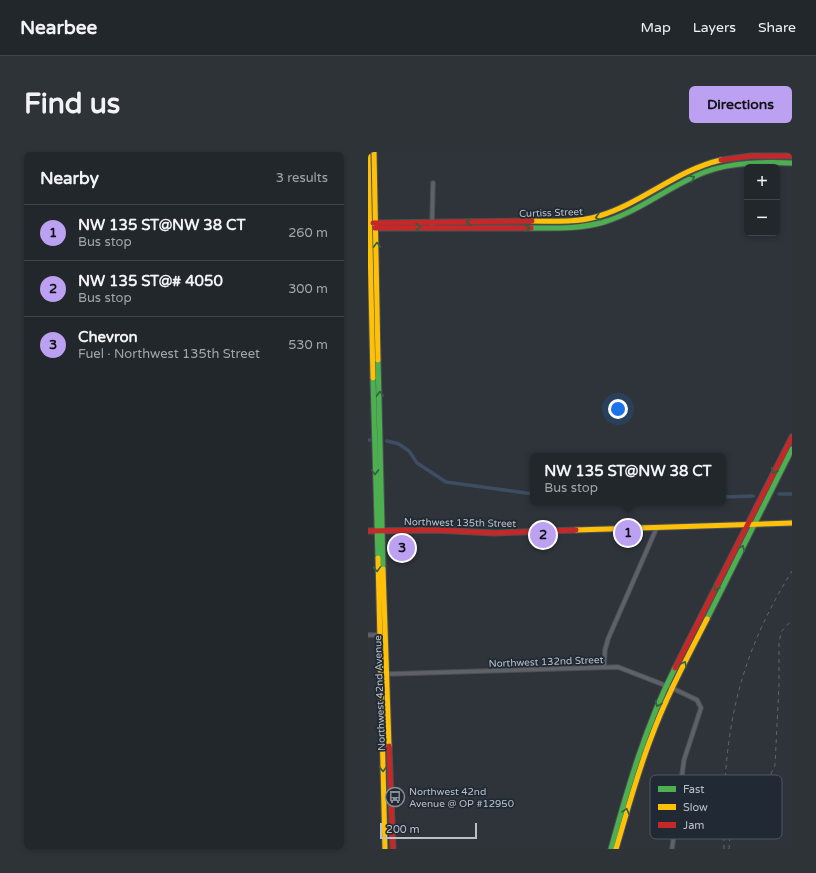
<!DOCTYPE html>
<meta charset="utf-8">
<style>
:root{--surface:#22272c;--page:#2e3338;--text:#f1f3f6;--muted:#a2a5a9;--line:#3f4448;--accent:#bca0f2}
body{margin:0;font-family:"Varela Round",sans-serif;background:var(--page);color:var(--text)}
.controls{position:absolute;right:12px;top:12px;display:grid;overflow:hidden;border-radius:6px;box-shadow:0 2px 6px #0003}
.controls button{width:36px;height:36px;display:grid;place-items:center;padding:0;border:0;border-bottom:1px solid var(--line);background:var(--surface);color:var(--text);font:20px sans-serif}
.scale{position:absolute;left:12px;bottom:10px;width:97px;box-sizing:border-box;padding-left:4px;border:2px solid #b9c0c9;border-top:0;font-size:11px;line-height:14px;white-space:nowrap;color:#b9c0c9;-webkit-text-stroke:3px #212a34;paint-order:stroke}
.you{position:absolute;left:250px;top:257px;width:14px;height:14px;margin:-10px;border:3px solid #fff;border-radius:50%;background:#1a73e8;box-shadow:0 0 0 6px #1a73e833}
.badge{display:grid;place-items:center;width:26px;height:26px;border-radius:50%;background:var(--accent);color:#111;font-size:13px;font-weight:700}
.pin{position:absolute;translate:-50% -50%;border:2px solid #fff;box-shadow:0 1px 4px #0006}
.popup{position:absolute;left:162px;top:301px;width:196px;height:52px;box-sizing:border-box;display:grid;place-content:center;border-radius:6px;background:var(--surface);filter:drop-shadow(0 1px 3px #0005);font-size:13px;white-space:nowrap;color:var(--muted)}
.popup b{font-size:15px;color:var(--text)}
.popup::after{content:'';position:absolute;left:50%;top:100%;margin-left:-8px;border:8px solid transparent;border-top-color:var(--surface)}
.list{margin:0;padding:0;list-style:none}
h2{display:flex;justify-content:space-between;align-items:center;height:52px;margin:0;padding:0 16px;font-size:17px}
h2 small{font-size:13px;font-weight:400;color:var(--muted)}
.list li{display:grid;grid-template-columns:26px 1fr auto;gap:12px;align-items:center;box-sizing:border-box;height:56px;padding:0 16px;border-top:1px solid var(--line)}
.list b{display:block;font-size:15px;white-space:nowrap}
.list p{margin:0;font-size:13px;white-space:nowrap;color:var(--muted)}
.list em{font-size:13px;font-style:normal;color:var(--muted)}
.map{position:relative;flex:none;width:424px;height:697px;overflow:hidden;border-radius:6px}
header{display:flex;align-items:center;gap:24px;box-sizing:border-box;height:56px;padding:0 20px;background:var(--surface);border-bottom:1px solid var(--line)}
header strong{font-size:19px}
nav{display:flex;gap:22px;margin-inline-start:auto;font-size:14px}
.intro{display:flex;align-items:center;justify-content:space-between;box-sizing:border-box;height:96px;padding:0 24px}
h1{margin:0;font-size:28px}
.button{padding:10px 18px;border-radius:6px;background:var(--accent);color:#111;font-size:14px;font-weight:700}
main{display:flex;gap:24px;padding:0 24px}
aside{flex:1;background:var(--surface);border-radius:6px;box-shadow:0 2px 6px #0003}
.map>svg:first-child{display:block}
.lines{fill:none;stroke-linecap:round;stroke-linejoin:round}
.canal{stroke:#3e4e62;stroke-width:3.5}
.street-casing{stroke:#4c5054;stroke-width:5.5}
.fast-casing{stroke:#4c5054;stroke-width:7}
.slow-casing{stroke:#4c5054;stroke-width:7}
.jam-casing{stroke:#4c5054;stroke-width:7}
.street{stroke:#5e6268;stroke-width:3.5}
.fast{stroke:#4caf50;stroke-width:5}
.slow{stroke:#ffc107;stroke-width:5}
.jam{stroke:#c62828;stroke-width:5}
.rail{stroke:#62666b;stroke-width:1;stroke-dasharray:4 4;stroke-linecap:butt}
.oneway{stroke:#325f3f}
.labels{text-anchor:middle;stroke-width:3.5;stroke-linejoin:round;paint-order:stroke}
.street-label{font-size:10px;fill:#b9c0c9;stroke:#212a34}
.poi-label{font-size:10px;fill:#b9c0c9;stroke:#212a34;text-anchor:start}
.key{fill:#212a34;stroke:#4f5761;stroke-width:1}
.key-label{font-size:11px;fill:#b9c0c9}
</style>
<header>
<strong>Nearbee</strong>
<nav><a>Map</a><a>Layers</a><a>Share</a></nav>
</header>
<div class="intro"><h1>Find us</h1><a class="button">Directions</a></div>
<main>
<aside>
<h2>Nearby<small>3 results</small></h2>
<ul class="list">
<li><span class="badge">1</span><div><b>NW 135 ST@NW 38 CT</b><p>Bus stop</p></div><em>260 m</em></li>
<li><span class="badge">2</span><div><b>NW 135 ST@# 4050</b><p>Bus stop</p></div><em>300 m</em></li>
<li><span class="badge">3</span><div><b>Chevron</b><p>Fuel · Northwest 135th Street</p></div><em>530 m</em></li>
</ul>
</aside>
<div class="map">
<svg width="424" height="697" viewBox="0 0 424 697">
<rect width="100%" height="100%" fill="#2e343a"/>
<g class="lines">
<!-- canal -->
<path class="canal" d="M0,288H2
M19,289L31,292L41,299L49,311L78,330L165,342
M411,342H424
M355,345L385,344"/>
<defs>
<path id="street" d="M64,72L65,31
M0,483H13
M236,515L237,498L240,487L289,375
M20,522L250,515L304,536L329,548L333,556L316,608L304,697"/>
<path id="fast" d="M163,76C188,76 212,77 236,70C272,59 301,34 337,20C364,10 395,10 424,11
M10,208L15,417
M5,226L10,406
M339,467L424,297
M243,697C260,635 278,573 307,516"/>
<path id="slow" d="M6,0L10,208
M0,3L5,226
M164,69C186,69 209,71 231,64C274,51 309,18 353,8
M208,378L424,371
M10,406L17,697
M15,417L21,594
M248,697C259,660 269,622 283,586C298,545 319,506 339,467"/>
<path id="jam" d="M353,8L383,4H424
M5,71L164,69
M7,76H163
M0,379L66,378L126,381L208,378
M307,516L424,285
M21,594L25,697"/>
</defs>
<!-- street casing -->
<use href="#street" class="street-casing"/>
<!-- fast casing -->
<use href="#fast" class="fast-casing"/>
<!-- slow casing -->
<use href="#slow" class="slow-casing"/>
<!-- jam casing -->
<use href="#jam" class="jam-casing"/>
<!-- street -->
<use href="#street" class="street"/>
<!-- fast -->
<use href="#fast" class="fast"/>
<!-- slow -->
<use href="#slow" class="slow"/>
<!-- jam -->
<use href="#jam" class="jam"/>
<!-- rail -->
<path class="rail" d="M356,697C354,589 366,512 424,419
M361,697L362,684L367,671L378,656L397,635L407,613L411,533V492L413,480L424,468"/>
</g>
<!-- one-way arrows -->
<defs><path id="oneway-chevron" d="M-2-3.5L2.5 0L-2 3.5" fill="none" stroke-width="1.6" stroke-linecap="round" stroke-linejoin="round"/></defs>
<g class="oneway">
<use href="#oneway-chevron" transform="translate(324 26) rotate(-26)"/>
<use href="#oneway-chevron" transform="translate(230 65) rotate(165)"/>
<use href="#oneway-chevron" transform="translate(101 70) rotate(-180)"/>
<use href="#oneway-chevron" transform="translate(50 75)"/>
<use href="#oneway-chevron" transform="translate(159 76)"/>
<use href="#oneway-chevron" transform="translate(9 93) rotate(-91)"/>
<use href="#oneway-chevron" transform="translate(12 242) rotate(-91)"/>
<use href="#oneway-chevron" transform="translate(406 319) rotate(117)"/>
<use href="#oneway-chevron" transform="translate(7 320) rotate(89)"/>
<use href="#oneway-chevron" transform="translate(374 396) rotate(-63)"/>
<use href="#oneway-chevron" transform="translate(9 417) rotate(88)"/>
<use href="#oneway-chevron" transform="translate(348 436) rotate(117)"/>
<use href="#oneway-chevron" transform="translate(316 512) rotate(-63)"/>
<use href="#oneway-chevron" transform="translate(290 552) rotate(113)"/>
<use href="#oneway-chevron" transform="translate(15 617) rotate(88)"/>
<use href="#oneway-chevron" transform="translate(258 659) rotate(-74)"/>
</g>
<!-- icons -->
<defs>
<symbol id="bus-ring" viewBox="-11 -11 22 22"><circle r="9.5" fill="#212a34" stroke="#888f97" stroke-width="1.5"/><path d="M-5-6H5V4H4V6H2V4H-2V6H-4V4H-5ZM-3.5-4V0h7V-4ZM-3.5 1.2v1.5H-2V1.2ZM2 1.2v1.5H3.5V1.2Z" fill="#888f97"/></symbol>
</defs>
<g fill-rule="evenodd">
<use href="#bus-ring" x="16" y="634" width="22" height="22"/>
</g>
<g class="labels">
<!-- street labels -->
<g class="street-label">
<text transform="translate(183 60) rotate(-2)" y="4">Curtiss Street</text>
<text transform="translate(92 370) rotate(1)" y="4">Northwest 135th Street</text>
<text transform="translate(178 509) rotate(-2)" y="4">Northwest 132nd Street</text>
<text transform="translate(11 541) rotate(-92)" y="4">Northwest 42nd Avenue</text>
</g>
<!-- poi labels -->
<g class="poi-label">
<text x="41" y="643">Northwest 42nd<tspan x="41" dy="12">Avenue @ OP #12950</tspan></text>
</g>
</g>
<!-- legend -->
<rect x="282" y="623" width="132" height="64" rx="6" class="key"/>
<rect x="290" y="634" width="18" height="6" fill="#4caf50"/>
<rect x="290" y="652" width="18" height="6" fill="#ffc107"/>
<rect x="290" y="670" width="18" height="6" fill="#c62828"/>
<g class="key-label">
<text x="315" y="641">Fast</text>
<text x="315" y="659">Slow</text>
<text x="315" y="677">Jam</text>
</g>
</svg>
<div class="controls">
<button>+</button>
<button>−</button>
</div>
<div class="scale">200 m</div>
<div class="you"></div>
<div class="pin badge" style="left:260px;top:381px">1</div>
<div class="popup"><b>NW 135 ST@NW 38 CT</b>Bus stop</div>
<div class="pin badge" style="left:175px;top:383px">2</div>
<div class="pin badge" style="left:34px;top:396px">3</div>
</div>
</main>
